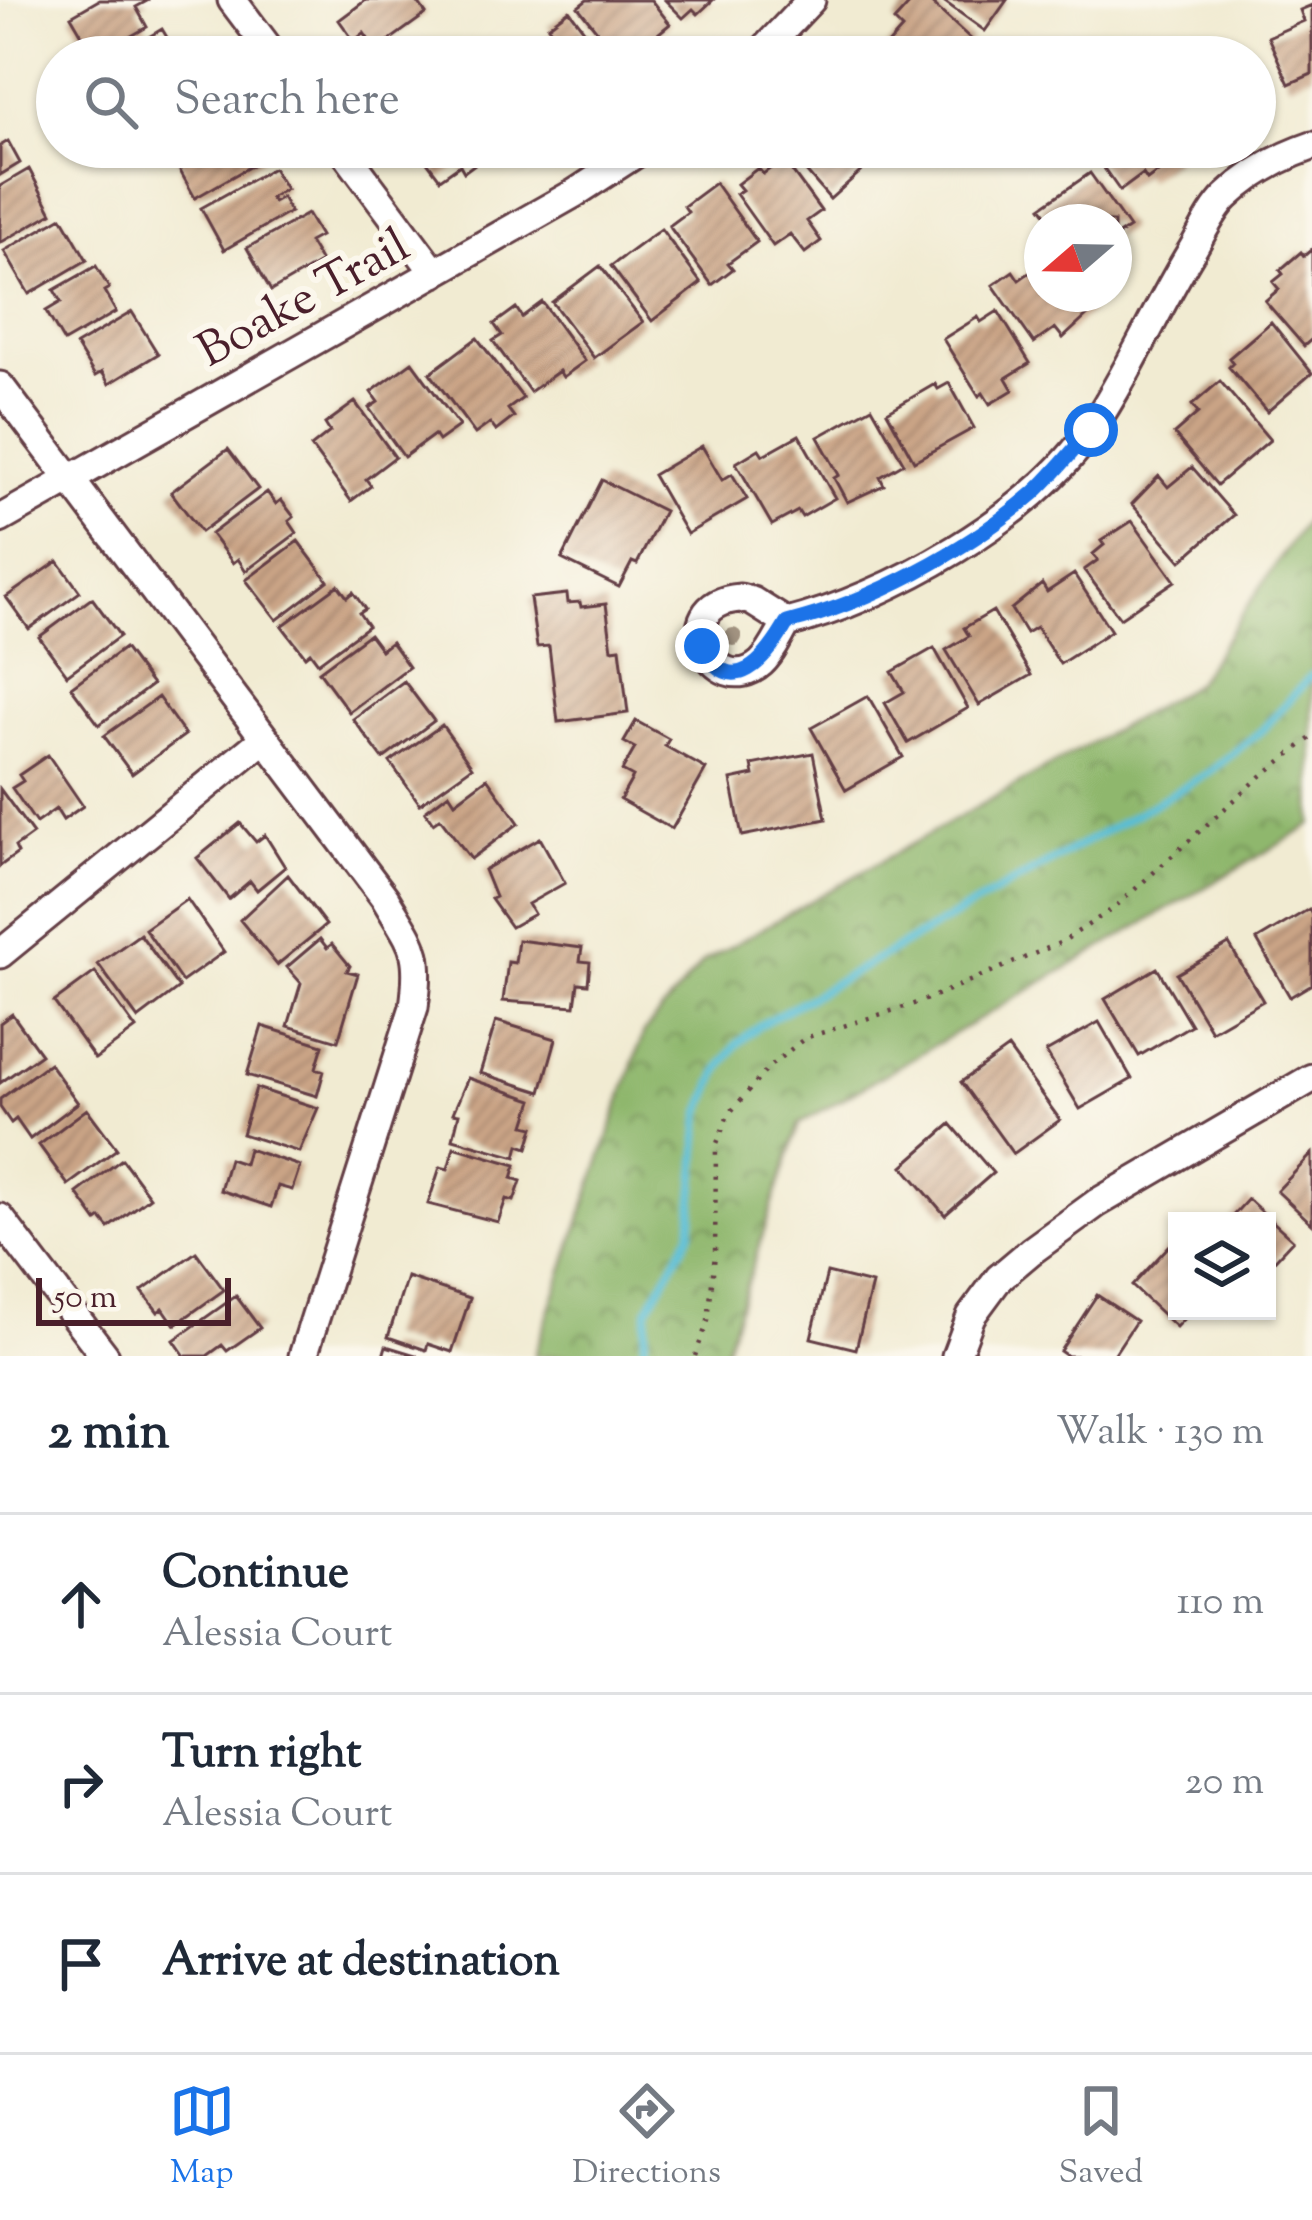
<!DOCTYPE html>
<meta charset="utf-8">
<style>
:root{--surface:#fff;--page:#f2f2f3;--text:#1f2937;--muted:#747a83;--line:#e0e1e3;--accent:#1a73e8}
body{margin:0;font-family:"Sorts Mill Goudy",serif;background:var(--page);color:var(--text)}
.controls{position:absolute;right:36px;bottom:36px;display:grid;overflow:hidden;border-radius:0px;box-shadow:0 3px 9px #0004}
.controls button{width:108px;height:108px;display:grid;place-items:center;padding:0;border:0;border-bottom:3px solid var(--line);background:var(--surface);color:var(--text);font:60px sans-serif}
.compass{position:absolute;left:1024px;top:204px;width:108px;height:108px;border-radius:50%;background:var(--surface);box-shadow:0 3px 9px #0004;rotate:250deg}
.scale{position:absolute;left:36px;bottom:30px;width:195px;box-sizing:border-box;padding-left:12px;border:6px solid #4a1f2b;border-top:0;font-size:33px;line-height:42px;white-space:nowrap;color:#4a1f2b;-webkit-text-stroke:9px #fbf7ec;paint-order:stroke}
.stop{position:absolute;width:36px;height:36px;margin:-27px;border:9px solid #1a73e8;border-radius:50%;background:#fff}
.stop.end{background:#1a73e8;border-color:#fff;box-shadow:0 3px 12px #0008}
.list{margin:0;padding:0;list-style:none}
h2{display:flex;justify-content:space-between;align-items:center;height:156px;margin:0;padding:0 48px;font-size:51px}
h2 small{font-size:39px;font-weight:400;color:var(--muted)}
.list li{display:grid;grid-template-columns:78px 1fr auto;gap:36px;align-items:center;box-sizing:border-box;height:180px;padding:0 48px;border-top:3px solid var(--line)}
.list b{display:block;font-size:45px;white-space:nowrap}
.list p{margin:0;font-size:39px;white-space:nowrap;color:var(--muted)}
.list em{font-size:39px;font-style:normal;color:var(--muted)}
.icon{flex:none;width:66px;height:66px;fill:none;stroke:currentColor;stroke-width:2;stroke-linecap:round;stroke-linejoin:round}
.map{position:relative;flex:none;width:1312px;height:1356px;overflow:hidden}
.search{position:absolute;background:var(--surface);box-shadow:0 3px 9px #0004;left:36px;right:36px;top:36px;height:132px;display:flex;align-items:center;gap:30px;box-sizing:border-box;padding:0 42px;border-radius:66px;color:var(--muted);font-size:45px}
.sheet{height:696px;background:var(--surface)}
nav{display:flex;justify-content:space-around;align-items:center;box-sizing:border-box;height:168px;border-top:3px solid var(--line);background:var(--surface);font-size:33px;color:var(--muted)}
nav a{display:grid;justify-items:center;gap:6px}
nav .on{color:var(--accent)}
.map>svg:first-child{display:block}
.forest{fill:url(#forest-crowns);stroke:#6c6b4c;stroke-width:3}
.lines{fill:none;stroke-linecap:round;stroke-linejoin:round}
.stream{stroke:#58bed6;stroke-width:8}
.building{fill:url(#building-hatch)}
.minor-casing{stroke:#633e44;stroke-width:33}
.path{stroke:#633e44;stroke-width:4.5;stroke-dasharray:3 9;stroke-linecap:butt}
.minor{stroke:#fff;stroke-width:27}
.tree{fill:#a39482}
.route{stroke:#1a73e8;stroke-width:15}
.labels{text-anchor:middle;stroke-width:12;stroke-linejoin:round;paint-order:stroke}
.street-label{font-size:48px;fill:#4a1f2b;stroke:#fbf7ec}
</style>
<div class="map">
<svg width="1312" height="1356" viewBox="0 0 1312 1356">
<defs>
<pattern id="forest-crowns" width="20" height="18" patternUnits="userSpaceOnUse" patternTransform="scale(3)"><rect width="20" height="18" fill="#8fb76d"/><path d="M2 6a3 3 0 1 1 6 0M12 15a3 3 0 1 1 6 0" fill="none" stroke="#77945a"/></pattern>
<pattern id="building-hatch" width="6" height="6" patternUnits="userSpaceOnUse" patternTransform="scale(3)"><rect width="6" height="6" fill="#caa486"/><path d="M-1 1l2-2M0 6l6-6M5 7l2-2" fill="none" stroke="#a6856e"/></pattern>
</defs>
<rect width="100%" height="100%" fill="#fbf7ec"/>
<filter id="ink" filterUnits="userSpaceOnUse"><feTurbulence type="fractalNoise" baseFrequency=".00833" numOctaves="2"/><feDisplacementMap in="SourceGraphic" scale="24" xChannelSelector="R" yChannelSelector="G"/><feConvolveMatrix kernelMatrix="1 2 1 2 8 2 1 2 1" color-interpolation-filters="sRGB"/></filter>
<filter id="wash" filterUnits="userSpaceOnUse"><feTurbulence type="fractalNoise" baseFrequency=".004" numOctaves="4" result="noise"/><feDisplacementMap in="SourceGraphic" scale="48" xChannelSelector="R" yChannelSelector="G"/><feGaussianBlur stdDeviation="2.7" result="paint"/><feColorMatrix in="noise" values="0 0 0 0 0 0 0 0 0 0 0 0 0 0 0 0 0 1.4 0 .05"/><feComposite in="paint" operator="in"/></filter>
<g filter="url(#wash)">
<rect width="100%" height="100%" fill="#f1ebd2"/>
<!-- forest -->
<path class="forest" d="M1312,511V825L799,1124L723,1356H534L644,1032L703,962L1195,684Z"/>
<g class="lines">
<!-- stream -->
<path class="stream" d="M643,1356L648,1309L691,1232L701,1114L719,1070L735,1046L758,1026L1207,774L1262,730L1312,675"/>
</g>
<g id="blocks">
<!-- building -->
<path class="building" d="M99,0H149L136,7L147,27L95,57L71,16Z
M366,0H416L426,14L376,50L364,33L354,41L339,20Z
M587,0H651L670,24L636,52L633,49L618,57L578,7Z
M665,0H713L698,14L693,9L683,18Z
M913,0H928L972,40L957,57H897L886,47L902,29L894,21Z
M942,0H1007L985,31Z
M1312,5V74L1289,84L1268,37L1304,21L1300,10Z
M569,10L604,57H522L553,33L548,26Z
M162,29L174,49L182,45L188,57H115Z
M1198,39L1209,57H1170Z
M501,45L510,57H470L481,49L487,56Z
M8,141L20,163L0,175V146Z
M190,147H256L263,159L195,198L179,169L183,167L176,155Z
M416,147H480L486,156L464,172L460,165L440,179Z
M785,147H867L877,157L830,199Z
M1089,147H1167L1176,159L1147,180L1143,174L1120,191Z
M783,159L821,211L807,221L821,241L805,253L790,234L773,246L736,194L742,190L737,184L758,168L763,174Z
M273,168L286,189L270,198L273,202L282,197L290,212L224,250L201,208Z
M29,169L52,213L0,243V186Z
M1090,173L1129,228L1114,238V222H1052L1041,207Z
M715,183L757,242L728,263L733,269L712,285L669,226L688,212L684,206Z
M307,214L320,236L309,242L321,262L271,291L247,248Z
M62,217L87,260L29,294L4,251Z
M661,229L701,283L652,321L611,266Z
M1312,249V339L1304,346L1265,301L1279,289L1273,282L1283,274L1280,270L1301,252L1304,256Z
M1042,264V294H1079L1091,312L1063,338L1055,328L1034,343L993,285L1013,271L1019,280Z
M96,266L109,288L104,291L116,312L64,342L46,311L61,302L54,290Z
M600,266L643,322L594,358L552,302Z
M542,302L585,361L563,377L559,371L530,392L493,341L502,335L494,324L516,308L522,317Z
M998,311L1030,363L1006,378L1013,390L990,404L983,393L979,396L943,339L978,317L981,322Z
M132,312L158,354L109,384L102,372L95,376L76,345Z
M1271,322L1312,373L1267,412L1229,367L1233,363L1229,358Z
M477,338L523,398L508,409L514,417L496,431L490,423L475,434L430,373Z
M412,362L459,426L438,441L434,435L404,457L369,408L378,402L371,392Z
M1220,381L1270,440L1217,485L1174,434L1198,413L1192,405Z
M949,383L974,428L914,461L887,412L935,384L938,389Z
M355,402L395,457L366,479L371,486L351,501L311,447L330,432L325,424Z
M872,407L904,463L880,477L884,485L847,502L834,478L839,475L818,437Z
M799,435L835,498L802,517L798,511L772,525L736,463L759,449L763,455Z
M702,446L722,480L732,474L747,499L687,534L653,475Z
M228,449L258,489L201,532L171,492Z
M1192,467L1234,515L1181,561L1132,504L1159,476L1168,487Z
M602,480L664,511L637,564L632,562L619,587L562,559Z
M267,492L276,504L281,500L294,517L289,521L297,533L246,571L238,559L233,563L211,534Z
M1132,521L1175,581L1120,618L1084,570L1098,560L1093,554L1104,545L1101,541Z
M298,541L328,581L277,620L246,580Z
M58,561L80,592L29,629L6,597Z
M1074,574L1111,631L1060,664L1036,627L1026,633L1011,609L1042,584L1047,592Z
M338,585L347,597L353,592L365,609L359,613L368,626L318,663L310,652L305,656L282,626Z
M567,594L568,603L580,602L581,607L606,604L612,649L620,648L628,713L558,722L549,646L537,647L530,598Z
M92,598L120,636L67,675L39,637Z
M993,611L1031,675L979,705L946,650L969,636L964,628Z
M369,634L381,650L391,642L409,667L349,712L319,671Z
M124,648L152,685L99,725L71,687Z
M934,648L968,708L908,743L885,703L904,692L892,672Z
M404,681L434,721L383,759L353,719Z
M868,696L903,757L846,790L811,728Z
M158,697L185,735L132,774L104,736Z
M636,721L669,739L665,746L706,769L672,829L620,800L633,777L622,771L635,748L624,742Z
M442,725L472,767L420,804L390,762Z
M813,753L826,819L742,836L731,780L754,775L752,765Z
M48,755L83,806L63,820L56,809L36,823L12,788L23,781L19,775Z
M487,778L519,823L471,859L440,818L433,823L425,811L449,793L455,802Z
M0,789L33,834L15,847L18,853L0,866Z
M240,823L256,842L265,835L285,867L257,890L250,881L229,899L197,858Z
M540,838L565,883L528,904L534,914L511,927L491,899L495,897L484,870Z
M288,875L326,925L277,965L240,920Z
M187,899L224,952L182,982L145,929Z
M1309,909L1312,915V984L1290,997L1257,940Z
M140,934L179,988L138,1019L98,964Z
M320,939L327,948L332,944L350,966L347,971L358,974L338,1041L288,1026L301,983L287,967Z
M518,940L582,948L580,961L590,962L588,984L578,983L575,1006L503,1001L508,962L515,963Z
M1229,944L1263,1001L1211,1031L1177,974Z
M1157,968L1191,1025L1139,1056L1105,999Z
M95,972L136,1029L95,1059L54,1002Z
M12,1014L41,1054L0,1083V1023Z
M496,1021L556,1039L541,1092L480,1073Z
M1099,1022L1132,1079L1080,1109L1046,1052Z
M262,1026L323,1045L316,1068L324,1071L317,1096L247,1075Z
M1008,1048L1060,1120L1013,1154L961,1082Z
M49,1063L78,1103L30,1139L16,1119L11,1123L0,1107V1099Z
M468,1078L533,1100L525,1125L534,1127L528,1148L519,1145L516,1157L453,1139L459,1114L453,1113Z
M256,1088L318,1108L299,1152L242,1134Z
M87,1109L117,1149L68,1185L39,1145Z
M951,1124L993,1173L945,1215L903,1166Z
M454,1147L516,1165L512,1178L521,1181L514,1201L506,1199L498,1222L428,1204L440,1167L448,1169Z
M248,1149L300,1166L292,1190L278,1186L271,1207L220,1190L229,1159L244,1164Z
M1312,1154V1224L1277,1191Z
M122,1159L150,1197L109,1228L101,1218L97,1221L77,1193Z
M1248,1199L1293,1240L1267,1268V1221H1228Z
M1169,1246L1177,1253V1311H1191L1176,1327L1132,1286Z
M196,1252L224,1290L175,1325L163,1308L158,1312L142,1291Z
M827,1273L872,1284L856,1349L811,1338Z
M407,1277L470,1298L452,1352L428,1344L426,1350L388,1337Z
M1097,1295L1136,1321L1113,1356H1067L1060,1351Z
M236,1296L260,1328L227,1351L222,1345L207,1356H185L174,1340Z
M386,1346L416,1355V1356H383Z"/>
</g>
</g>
<g filter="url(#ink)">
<use href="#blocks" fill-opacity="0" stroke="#633e44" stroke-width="3"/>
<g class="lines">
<defs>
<path id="minor" d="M232,0L275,57
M757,57L811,0
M341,147L435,273
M0,386L385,898C413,946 422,948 414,1007L303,1356
M0,519L575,193L646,147
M740,598L752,601L787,623C779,636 772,653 761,663C714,704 664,604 740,598Z
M787,623C887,598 1034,517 1092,428C1129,373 1156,309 1191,252C1202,234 1211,212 1226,197C1251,173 1280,157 1312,146
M0,954L265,738
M0,1218L105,1356
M956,1356L971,1316L999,1278L1031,1251L1097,1203L1312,1078"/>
</defs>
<!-- minor casing -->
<use href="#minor" class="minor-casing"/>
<!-- path -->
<path class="path" d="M695,1356L708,1321L715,1254L716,1146L728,1115L770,1066L805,1038L920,1002L1062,942L1114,908L1260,777L1312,737"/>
<!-- minor -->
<use href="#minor" class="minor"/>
</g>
<!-- trees -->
<circle class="tree" cx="733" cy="637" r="9"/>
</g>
<g class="lines" filter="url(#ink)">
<!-- route -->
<path class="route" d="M702,646C732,703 767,658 787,623C871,602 968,550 1034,493C1054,475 1072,451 1091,430"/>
</g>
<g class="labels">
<!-- street labels -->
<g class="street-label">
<text transform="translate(302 296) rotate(-29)" y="17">Boake Trail</text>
</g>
</g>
</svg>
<div class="controls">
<button><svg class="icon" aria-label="layers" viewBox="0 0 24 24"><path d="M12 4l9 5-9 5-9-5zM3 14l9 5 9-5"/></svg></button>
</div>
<svg class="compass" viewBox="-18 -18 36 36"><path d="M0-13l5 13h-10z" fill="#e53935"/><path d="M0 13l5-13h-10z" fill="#747a83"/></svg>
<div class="scale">50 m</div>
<div class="stop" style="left:1091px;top:430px"></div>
<div class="stop end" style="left:702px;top:646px"></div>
<div class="search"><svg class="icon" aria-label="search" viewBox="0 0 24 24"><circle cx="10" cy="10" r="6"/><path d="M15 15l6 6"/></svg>Search here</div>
</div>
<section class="sheet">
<h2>2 min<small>Walk · 130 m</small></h2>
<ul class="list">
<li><svg class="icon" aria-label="ahead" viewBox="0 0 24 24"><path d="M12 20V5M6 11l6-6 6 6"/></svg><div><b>Continue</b><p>Alessia Court</p></div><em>110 m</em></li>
<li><svg class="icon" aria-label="right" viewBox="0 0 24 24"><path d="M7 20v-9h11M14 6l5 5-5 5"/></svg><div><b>Turn right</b><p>Alessia Court</p></div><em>20 m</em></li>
<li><svg class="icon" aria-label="arrive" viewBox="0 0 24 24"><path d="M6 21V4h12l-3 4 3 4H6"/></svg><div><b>Arrive at destination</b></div></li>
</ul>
</section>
<nav>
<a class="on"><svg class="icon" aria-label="map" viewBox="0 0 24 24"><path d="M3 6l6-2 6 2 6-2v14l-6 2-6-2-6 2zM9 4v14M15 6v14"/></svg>Map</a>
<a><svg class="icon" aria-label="directions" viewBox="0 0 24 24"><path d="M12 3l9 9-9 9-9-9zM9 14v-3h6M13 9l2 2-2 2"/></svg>Directions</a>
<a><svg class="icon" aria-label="saved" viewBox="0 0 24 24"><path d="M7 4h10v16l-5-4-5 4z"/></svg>Saved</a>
</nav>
